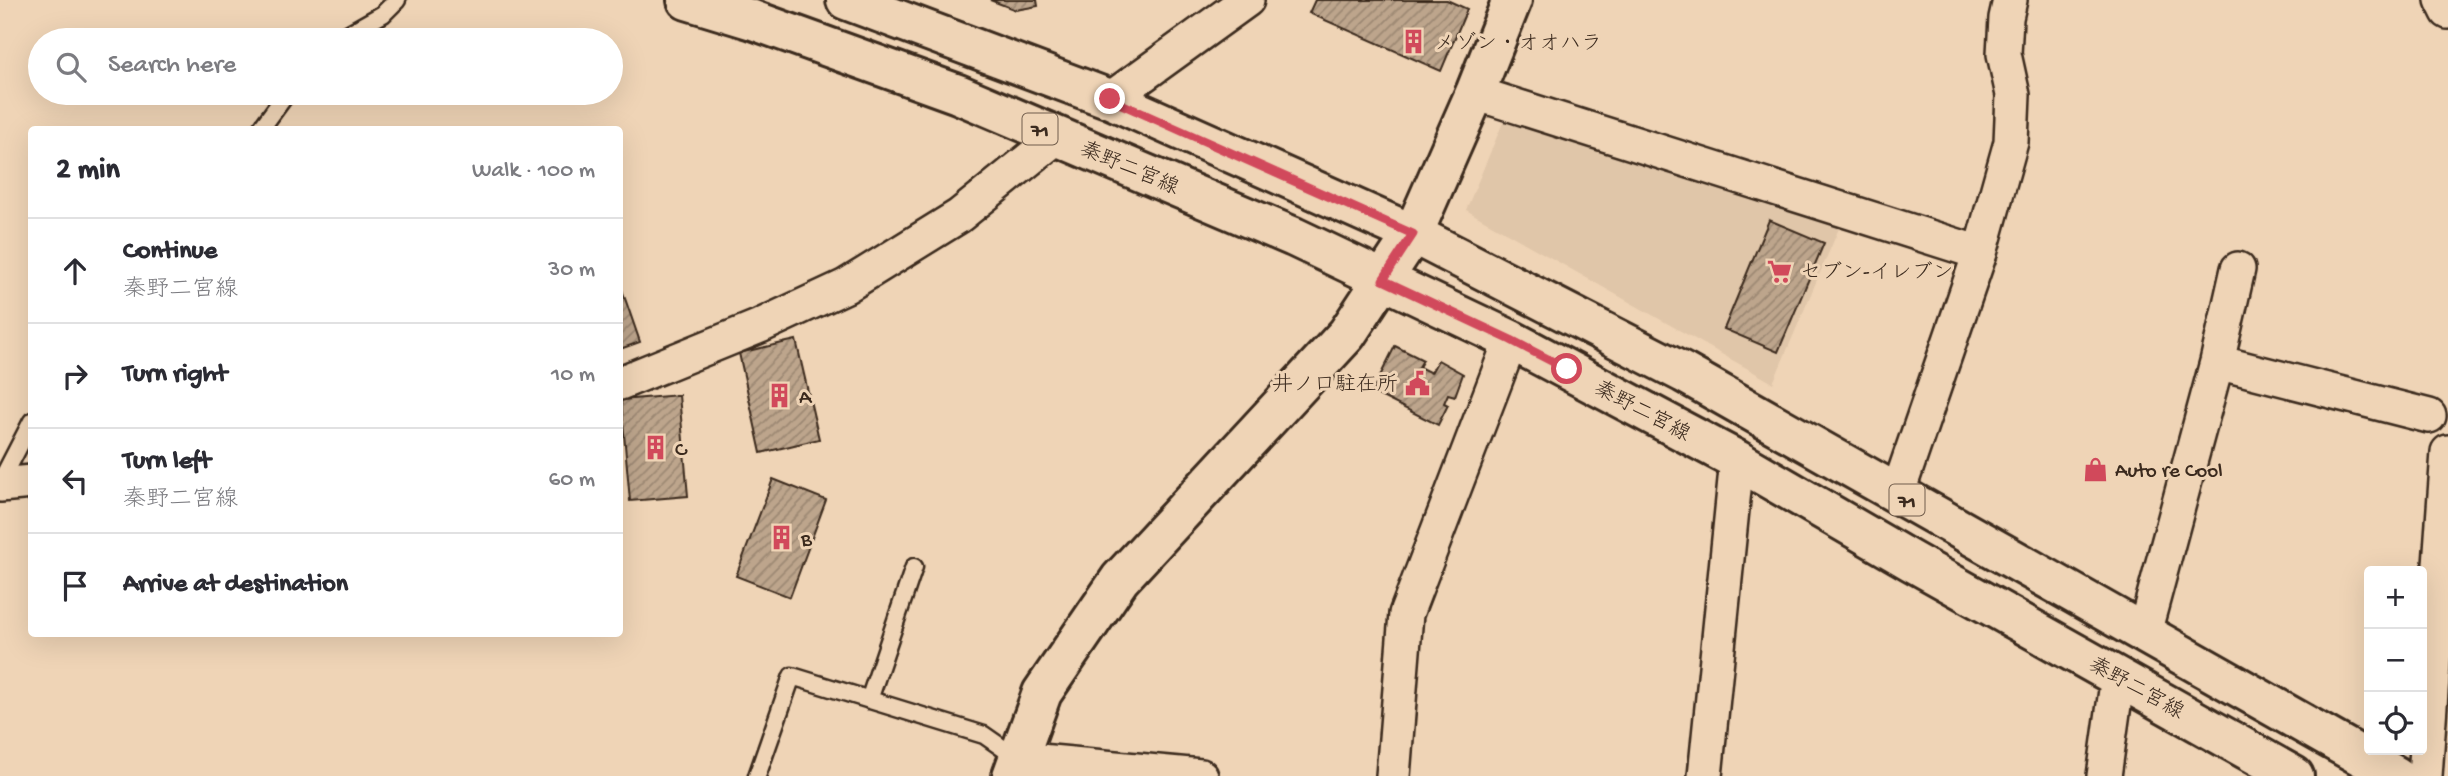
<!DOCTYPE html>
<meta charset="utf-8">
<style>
:root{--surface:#fff;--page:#f7f7f7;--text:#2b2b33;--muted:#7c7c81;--line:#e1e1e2}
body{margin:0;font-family:"Gochi Hand","Klee One",sans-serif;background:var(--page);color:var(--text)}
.controls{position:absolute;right:21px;bottom:21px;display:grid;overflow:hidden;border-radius:7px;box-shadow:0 7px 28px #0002}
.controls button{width:63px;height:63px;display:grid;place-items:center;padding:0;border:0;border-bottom:2px solid var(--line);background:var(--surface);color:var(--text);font:35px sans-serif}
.stop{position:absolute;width:21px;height:21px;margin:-16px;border:5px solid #d1495b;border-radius:50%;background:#fff}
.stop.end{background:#d1495b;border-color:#fff;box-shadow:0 2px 7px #0008}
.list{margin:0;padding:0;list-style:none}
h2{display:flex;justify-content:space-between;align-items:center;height:91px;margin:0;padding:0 28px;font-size:30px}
h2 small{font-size:23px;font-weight:400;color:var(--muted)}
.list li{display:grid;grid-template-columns:46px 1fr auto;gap:21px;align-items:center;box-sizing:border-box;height:105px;padding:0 28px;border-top:2px solid var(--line)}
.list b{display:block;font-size:26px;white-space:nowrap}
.list p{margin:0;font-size:23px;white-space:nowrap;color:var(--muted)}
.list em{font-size:23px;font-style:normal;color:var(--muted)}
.icon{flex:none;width:38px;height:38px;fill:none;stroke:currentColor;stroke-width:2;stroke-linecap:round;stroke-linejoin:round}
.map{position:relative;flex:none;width:2448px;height:776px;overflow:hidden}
.search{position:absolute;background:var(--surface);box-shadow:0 7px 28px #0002;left:28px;top:28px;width:595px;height:77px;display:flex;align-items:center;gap:18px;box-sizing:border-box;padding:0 24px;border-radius:38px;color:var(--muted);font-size:26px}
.panel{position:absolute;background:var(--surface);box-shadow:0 7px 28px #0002;left:28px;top:126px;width:595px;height:511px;border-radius:7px}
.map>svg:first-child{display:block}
.built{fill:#e0c6a9}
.building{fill:url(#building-hatch);stroke:#3b2a1e;stroke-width:2}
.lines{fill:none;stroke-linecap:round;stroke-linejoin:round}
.service-casing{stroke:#3b2a1e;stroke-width:21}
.minor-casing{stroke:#3b2a1e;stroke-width:38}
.tertiary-casing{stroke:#3b2a1e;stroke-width:44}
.primary-casing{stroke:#3b2a1e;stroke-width:44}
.service{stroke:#efd4b6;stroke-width:16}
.minor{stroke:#efd4b6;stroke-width:33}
.tertiary{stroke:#efd4b6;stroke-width:38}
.primary{stroke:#efd4b6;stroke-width:38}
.route{stroke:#d1495b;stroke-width:9}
.labels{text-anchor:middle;stroke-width:6;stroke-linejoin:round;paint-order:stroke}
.shield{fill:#efd4b6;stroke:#715d4c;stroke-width:2}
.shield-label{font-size:19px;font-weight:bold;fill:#3b2a1e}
.poi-label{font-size:21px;fill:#3b2a1e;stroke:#efd4b6;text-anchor:start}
.street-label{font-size:21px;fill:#3b2a1e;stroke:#efd4b6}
</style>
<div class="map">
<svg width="2448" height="776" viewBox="0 0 2448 776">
<defs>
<pattern id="building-hatch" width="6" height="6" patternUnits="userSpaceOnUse" patternTransform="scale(1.75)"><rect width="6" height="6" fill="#bda58c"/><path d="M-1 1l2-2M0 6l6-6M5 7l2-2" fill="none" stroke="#9b8772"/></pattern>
</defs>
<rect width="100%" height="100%" fill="#efd4b6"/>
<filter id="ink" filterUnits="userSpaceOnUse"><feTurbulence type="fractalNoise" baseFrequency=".0143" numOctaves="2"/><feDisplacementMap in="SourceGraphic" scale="14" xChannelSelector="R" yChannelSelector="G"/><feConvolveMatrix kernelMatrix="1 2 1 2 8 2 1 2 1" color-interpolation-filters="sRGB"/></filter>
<g filter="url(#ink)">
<!-- built -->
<path class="built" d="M1504,120L1840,226L1773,383L1466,210Z"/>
<!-- building -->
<path class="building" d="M990,0H1037L1038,6L1016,10Z
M1315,0H1447L1467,9L1441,71L1309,13Z
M1769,220L1824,243L1778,352L1724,329Z
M620,284L640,342L620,349Z
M796,340L819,439L761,453L739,353Z
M1395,346L1423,360L1419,367L1431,373L1438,360L1463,374L1455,396L1448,394L1444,403L1448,405L1438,425L1372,392Z
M679,395L688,496L630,501L621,400Z
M773,479L826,500L790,597L736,576Z"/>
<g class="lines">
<defs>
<path id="service" d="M337,40L383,14L397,0
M260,130L287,93
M0,483L32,421
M869,700L914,567
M757,776L792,676L984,735L1017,758"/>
<path id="minor" d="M2442,0L2448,12
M1475,93L1980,253
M1110,99L1247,0
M2217,362L2429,416
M620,383L760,326L846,286L959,216L1058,136
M0,485L32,482
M1897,495L1980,253L2011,142L2013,95L2004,54L2006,18L2010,0
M2144,633L2217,362L2238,269
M1018,759L1201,776
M1393,776L1406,614L1511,340
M1705,776L1737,460
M2104,776L2118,676
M2425,776L2448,452"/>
<path id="tertiary" d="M1012,776L1042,693L1120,579L1347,334L1413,234L1475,93L1512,0"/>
<path id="primary" d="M687,0L753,20L958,94L1294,237L1511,340L1737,460L1911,561L2294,776
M846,0L1110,99L1413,234L1684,373L2396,776"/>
</defs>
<!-- service casing -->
<use href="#service" class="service-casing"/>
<!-- minor casing -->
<use href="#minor" class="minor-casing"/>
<!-- tertiary casing -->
<use href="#tertiary" class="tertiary-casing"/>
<!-- primary casing -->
<use href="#primary" class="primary-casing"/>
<!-- service -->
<use href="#service" class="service"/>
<!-- minor -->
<use href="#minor" class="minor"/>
<!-- tertiary -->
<use href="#tertiary" class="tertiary"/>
<!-- primary -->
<use href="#primary" class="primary"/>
</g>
</g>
<g class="lines" filter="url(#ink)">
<!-- route -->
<path class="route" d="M1110,99L1413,234L1383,280L1511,340L1567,369"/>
</g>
<!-- icons -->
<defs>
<symbol id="building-bare" viewBox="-9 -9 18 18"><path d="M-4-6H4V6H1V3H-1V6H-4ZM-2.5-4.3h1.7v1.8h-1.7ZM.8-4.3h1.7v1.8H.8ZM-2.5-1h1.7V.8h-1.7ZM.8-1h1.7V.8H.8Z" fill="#d1495b" stroke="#efd4b6" stroke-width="2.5" paint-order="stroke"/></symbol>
<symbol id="supermarket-bare" viewBox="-9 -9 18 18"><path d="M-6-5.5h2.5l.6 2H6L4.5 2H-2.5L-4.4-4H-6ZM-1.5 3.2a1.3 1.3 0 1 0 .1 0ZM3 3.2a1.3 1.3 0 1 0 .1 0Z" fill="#d1495b" stroke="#efd4b6" stroke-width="2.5" paint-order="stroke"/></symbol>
<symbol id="civic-bare" viewBox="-9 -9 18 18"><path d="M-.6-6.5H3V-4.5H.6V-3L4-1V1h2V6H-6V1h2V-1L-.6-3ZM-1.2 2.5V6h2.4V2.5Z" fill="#d1495b" stroke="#efd4b6" stroke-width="2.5" paint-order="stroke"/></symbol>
<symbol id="shop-bare" viewBox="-9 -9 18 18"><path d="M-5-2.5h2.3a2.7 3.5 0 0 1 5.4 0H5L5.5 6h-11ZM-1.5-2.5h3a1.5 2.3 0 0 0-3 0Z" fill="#d1495b" stroke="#efd4b6" stroke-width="2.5" paint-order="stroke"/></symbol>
</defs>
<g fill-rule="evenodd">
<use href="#building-bare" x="1396" y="24" width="35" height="35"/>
<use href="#supermarket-bare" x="1762" y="254" width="35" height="35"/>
<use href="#civic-bare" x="1400" y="366" width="35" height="35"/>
<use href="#building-bare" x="762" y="378" width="35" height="35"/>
<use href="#building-bare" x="638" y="430" width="35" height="35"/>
<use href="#shop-bare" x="2078" y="452" width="35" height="35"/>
<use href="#building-bare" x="764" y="520" width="35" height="35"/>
</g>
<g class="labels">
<!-- shield labels -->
<g class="shield">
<rect x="1022.5" y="113.5" width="35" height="31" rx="5"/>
<rect x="1889.5" y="484.5" width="35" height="31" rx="5"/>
</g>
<g class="shield-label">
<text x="1040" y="136">71</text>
<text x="1907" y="507">71</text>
</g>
<!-- poi labels -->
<g class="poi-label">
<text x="1434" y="49">メゾン・オオハラ</text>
<text x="1800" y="278">セブン-イレブン</text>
<text x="1398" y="390" text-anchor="end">井ノ口駐在所</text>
<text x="799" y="403">A</text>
<text x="675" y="455">C</text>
<text x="2115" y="476">Auto re Cool</text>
<text x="801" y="545">B</text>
</g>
<!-- street labels -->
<g class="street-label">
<text transform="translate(1130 167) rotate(23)" y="7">秦野二宮線</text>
<text transform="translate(1643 410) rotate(28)" y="7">秦野二宮線</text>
<text transform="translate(2137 687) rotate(29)" y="7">秦野二宮線</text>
</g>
</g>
</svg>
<div class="controls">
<button>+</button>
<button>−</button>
<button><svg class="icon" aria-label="locate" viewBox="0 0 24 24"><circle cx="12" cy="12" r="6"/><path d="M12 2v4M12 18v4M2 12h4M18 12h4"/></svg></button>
</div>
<div class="stop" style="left:1567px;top:369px"></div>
<div class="stop end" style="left:1110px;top:99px"></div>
<div class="search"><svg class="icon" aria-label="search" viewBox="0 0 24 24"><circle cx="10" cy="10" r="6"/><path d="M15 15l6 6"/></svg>Search here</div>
<section class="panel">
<h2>2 min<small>Walk · 100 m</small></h2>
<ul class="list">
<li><svg class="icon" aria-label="ahead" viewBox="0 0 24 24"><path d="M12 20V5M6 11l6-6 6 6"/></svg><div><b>Continue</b><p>秦野二宮線</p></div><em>30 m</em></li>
<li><svg class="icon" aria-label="right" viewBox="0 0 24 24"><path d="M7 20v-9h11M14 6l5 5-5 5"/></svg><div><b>Turn right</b></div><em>10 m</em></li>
<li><svg class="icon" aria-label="left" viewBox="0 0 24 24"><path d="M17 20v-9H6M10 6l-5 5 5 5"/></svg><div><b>Turn left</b><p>秦野二宮線</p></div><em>60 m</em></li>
<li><svg class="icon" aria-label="arrive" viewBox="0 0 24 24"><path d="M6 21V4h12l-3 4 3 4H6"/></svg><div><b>Arrive at destination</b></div></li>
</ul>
</section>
</div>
